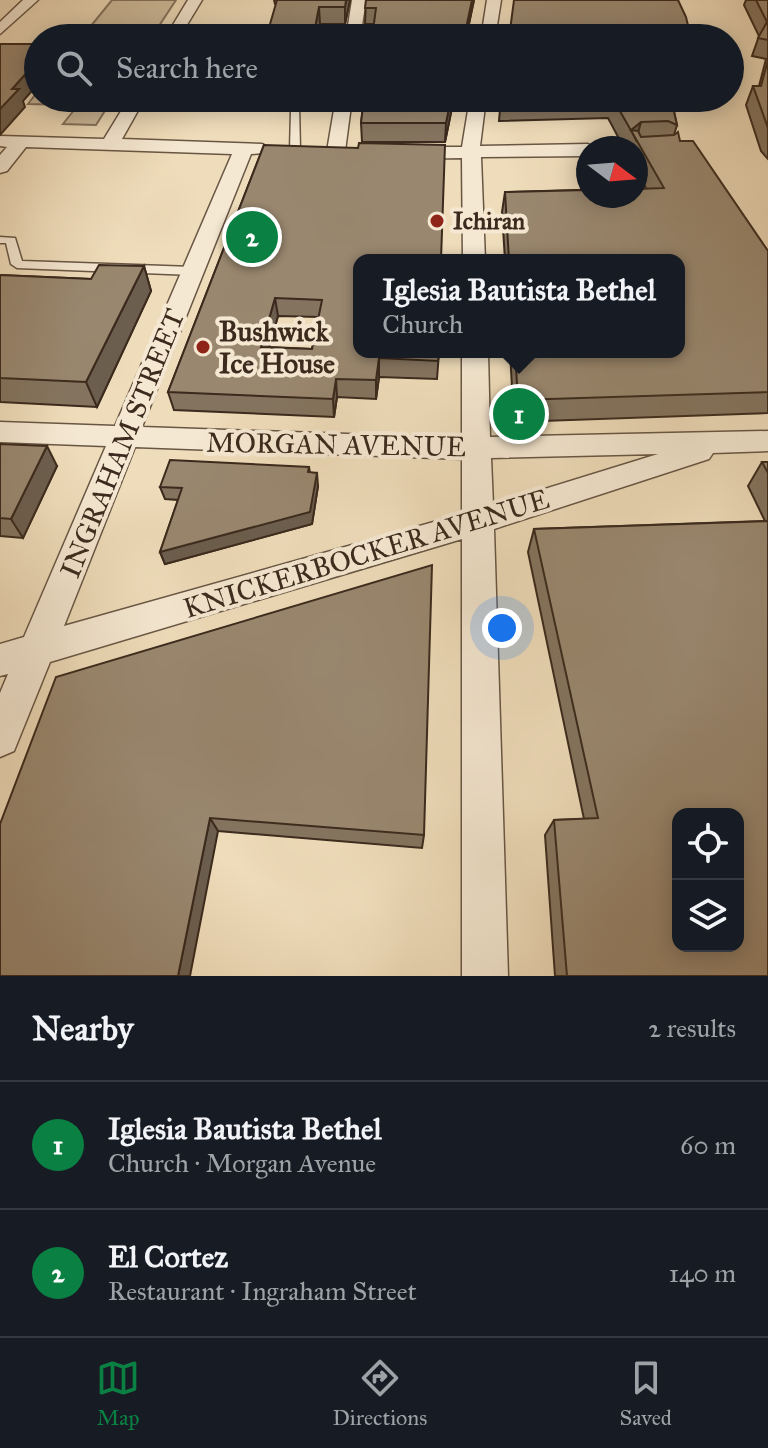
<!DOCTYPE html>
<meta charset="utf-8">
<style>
:root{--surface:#171b24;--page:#242831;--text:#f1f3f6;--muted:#9ea1a6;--line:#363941;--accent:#0b8043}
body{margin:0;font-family:"IM FELL Great Primer",serif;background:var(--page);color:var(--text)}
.controls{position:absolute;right:24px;bottom:24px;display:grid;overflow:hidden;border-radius:16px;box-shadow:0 4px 20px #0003}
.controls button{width:72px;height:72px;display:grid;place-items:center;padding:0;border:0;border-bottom:2px solid var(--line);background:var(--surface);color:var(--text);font:40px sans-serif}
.compass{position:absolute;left:576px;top:136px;width:72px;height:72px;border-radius:50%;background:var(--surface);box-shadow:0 4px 20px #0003;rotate:106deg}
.you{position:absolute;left:502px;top:628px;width:28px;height:28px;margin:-20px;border:6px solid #fff;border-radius:50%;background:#1a73e8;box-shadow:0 0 0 12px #1a73e833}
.badge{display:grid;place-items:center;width:52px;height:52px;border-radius:50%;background:var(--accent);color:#fff;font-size:26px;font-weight:700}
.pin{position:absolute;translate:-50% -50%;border:4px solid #fff;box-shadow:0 2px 8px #0006}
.popup{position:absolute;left:353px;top:254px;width:332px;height:104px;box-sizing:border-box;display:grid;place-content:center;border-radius:16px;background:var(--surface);filter:drop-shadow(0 2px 6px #0005);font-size:26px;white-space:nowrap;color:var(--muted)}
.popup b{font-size:30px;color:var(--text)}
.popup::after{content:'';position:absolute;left:50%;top:100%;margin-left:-16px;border:16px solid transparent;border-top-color:var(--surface)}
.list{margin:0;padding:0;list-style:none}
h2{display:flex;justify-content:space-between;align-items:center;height:104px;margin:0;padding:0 32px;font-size:34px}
h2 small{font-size:26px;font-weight:400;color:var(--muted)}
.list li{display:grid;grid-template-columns:52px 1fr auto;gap:24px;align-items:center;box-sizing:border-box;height:128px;padding:0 32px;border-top:2px solid var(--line)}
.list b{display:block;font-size:30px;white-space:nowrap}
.list p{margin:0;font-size:26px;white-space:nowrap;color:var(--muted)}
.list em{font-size:26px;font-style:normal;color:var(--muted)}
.icon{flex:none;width:44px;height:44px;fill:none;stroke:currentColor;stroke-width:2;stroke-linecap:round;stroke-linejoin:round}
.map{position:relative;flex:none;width:768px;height:976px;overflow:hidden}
.search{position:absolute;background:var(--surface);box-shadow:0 4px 20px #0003;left:24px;right:24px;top:24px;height:88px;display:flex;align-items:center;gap:20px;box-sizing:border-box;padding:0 28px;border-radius:44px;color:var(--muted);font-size:30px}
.sheet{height:360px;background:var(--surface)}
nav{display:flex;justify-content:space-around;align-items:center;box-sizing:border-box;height:112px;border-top:2px solid var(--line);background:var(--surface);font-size:22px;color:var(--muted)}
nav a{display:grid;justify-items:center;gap:4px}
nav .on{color:var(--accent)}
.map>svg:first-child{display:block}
.green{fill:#d0be9f;stroke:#86745e;stroke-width:2}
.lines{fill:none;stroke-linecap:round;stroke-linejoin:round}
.service-casing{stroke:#685644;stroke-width:3}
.minor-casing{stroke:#685644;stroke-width:3}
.service{fill:#f5e8d2;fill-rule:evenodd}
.minor{fill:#f5e8d2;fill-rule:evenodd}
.wall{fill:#84745f;stroke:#3b2a1d;stroke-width:2;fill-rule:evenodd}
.shaded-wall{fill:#6b5e4e;stroke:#3b2a1d;stroke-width:2}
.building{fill:#99876f;stroke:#3b2a1d;stroke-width:2;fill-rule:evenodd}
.poi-dot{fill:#8f2418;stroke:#f5e8d2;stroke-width:3}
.labels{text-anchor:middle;stroke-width:8;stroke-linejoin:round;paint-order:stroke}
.far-poi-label{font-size:24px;font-weight:bold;fill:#3b2a1d;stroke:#f5e8d2;text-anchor:start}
.poi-label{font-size:28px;font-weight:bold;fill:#3b2a1d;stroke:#f5e8d2;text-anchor:start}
.street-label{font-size:28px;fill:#3b2a1d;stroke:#f5e8d2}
</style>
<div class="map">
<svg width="768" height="976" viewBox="0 0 768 976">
<rect width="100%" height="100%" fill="#efdcba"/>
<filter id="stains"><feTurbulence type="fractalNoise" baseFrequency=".0025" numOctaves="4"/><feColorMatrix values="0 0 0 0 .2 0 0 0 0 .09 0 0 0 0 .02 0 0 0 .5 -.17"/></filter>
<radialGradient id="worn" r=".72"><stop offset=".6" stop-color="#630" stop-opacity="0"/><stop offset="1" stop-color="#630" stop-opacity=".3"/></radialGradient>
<!-- green -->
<path class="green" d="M112,0H176L151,38H81Z
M38,91V98H113L96,125L63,124L78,105L28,104Z"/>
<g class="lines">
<defs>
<path id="service" d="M208,101L299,105L300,150L295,153L290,150L291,110L205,106L204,104Z
M0,237L15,238L22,261L193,267L199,271L193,275L17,268L11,264L6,243H0Z"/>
<path id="minor" d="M23,0H38L0,34V22Z
M188,0H202L179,38H165Z
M352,0H366L360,38H346Z
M487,0H501L495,38H481Z
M129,98H145L122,139L262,144L271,149L268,153L251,154L142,427L462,438V352H488L490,437L768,431V451L713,453L709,459L494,529L508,976H462V539L50,662L14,751L0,757V693L8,674L0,676V644L24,637L106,446L0,442V422L115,426L232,154L26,147L7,171L0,173V155L7,147L0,146V136L104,139ZM135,447L462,459V514L64,626ZM658,454L493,505L491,458Z
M336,98H352L345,151L336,157L327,151Z
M470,98H486L480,146L588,144L596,148H588V156L481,157L485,260H463L462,158L406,159L397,153L406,147H462Z"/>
</defs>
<!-- service casing -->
<use href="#service" class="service-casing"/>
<!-- minor casing -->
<use href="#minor" class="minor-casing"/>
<!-- service -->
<use href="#service" class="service"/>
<!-- minor -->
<use href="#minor" class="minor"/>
</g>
<!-- wall -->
<path class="wall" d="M274,0H350L345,24H320L275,4Z
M366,0H474L466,38H372L373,24H365Z
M746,0H768V159L761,151L746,105L753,86H759L766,59L752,56L759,36L744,5Z
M364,98H454L445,142H362L361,123Z
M501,98H671L677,125L674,135L680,141L768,251V413L514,422L510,352H679V260H505L502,212L505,192L646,188L636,169V148H624L608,118L499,121Z
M264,145L439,352L437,379L379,377L376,399L337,397L334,417L174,410L168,392ZM278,316L319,317L312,349L269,347Z
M144,266L151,291L97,407L0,402V275L91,279Z
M0,444L57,466L23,538L0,536Z
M762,462H768V976H555L545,835L554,820L584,819L528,552L534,529L765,521L748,486Z
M309,467L310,473L318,486L312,524L165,564L160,552L178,500L165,499L160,487Z
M56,677L424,835L422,848L218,831Z"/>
<!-- shaded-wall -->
<path class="shaded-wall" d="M346,0H350L345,24V7Z
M472,0H474L466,38H464Z
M319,7L320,24L318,38H313Z
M38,60V84L23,101L25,107L0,135V109L12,89Z
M451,98H454L445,142L446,123Z
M641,122L636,140L631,130Z
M144,266L151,291L97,407L86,382Z
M275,298L278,316L264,365L261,347Z
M379,358V377L376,399V380Z
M336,379L337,397L334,417L333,399Z
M47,446L57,466L23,538L11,519Z
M317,473L318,486L312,524L165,564L160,552Z
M210,818L218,831L190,976H178Z"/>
<!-- building -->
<path class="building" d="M277,0H346L345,7H319L313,38H266Z
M366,0H472L464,38H372L376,8H365Z
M514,0H678L686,17L691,38H509Z
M756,0H768V40L758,38L767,22Z
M0,44H38V60L12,89H19L0,109Z
M768,60V128L753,86H761Z
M364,98H451L446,123H361Z
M501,98H671L677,125L668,121L641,122L631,130L638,131L641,137L674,135L678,132L680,141H693L768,251V392L518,400L515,352H679V260H509L505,192L588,190V196H636V189L664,188L613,99L501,102Z
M359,143L445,145L441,260H359V352H439L438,361L379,358L376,380L336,379L333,399L168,392L264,145L358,148ZM275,298L322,300L312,349L261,347Z
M99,265L144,266L86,382L0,378V275L91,279Z
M0,444L47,446L11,519L0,518Z
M170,460L309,467L308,472L317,473L310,512L160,552L182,488L160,487Z
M762,462H768V473Z
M768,521V976H567L554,820L598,818L534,529ZM678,814H738V946H678Z
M432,565L424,835L210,818L178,976H0V824L56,677Z"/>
<!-- markers -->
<g class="poi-dot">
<circle cx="437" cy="221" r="8"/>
<circle cx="203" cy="347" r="8"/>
</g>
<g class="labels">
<!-- far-poi labels -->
<g class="far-poi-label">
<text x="453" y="229">Ichiran</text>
</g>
<!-- poi labels -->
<g class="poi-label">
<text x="219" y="341">Bushwick<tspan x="219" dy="32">Ice House</tspan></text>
</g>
<!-- street labels -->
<g class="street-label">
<text transform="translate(122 443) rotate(-68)" y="10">INGRAHAM STREET</text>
<text transform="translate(336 444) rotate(1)" y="10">MORGAN AVENUE</text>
<text transform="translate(366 553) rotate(-17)" y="10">KNICKERBOCKER AVENUE</text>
</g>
</g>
<rect width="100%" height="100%" filter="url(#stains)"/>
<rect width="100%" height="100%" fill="url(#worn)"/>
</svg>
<div class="controls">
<button><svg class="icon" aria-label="locate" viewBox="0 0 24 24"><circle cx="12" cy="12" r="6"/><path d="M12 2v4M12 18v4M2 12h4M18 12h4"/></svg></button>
<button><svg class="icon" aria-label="layers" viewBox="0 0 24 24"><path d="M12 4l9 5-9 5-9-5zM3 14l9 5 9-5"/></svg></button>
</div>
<svg class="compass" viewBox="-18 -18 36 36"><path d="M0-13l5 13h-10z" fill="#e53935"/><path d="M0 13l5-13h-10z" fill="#9ea1a6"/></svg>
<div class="you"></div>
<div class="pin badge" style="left:519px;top:414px">1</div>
<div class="popup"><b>Iglesia Bautista Bethel</b>Church</div>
<div class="pin badge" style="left:252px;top:237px">2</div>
<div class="search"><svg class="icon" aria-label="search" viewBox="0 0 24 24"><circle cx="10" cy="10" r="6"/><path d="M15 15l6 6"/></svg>Search here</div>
</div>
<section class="sheet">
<h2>Nearby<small>2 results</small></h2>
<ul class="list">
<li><span class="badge">1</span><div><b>Iglesia Bautista Bethel</b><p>Church · Morgan Avenue</p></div><em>60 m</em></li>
<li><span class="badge">2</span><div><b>El Cortez</b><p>Restaurant · Ingraham Street</p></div><em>140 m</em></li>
</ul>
</section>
<nav>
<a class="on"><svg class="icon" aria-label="map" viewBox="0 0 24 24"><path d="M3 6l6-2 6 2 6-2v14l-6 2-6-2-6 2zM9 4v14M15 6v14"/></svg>Map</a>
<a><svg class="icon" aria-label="directions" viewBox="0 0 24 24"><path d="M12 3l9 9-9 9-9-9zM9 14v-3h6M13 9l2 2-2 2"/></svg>Directions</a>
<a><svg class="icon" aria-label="saved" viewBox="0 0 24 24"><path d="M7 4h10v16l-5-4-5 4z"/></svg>Saved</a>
</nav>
